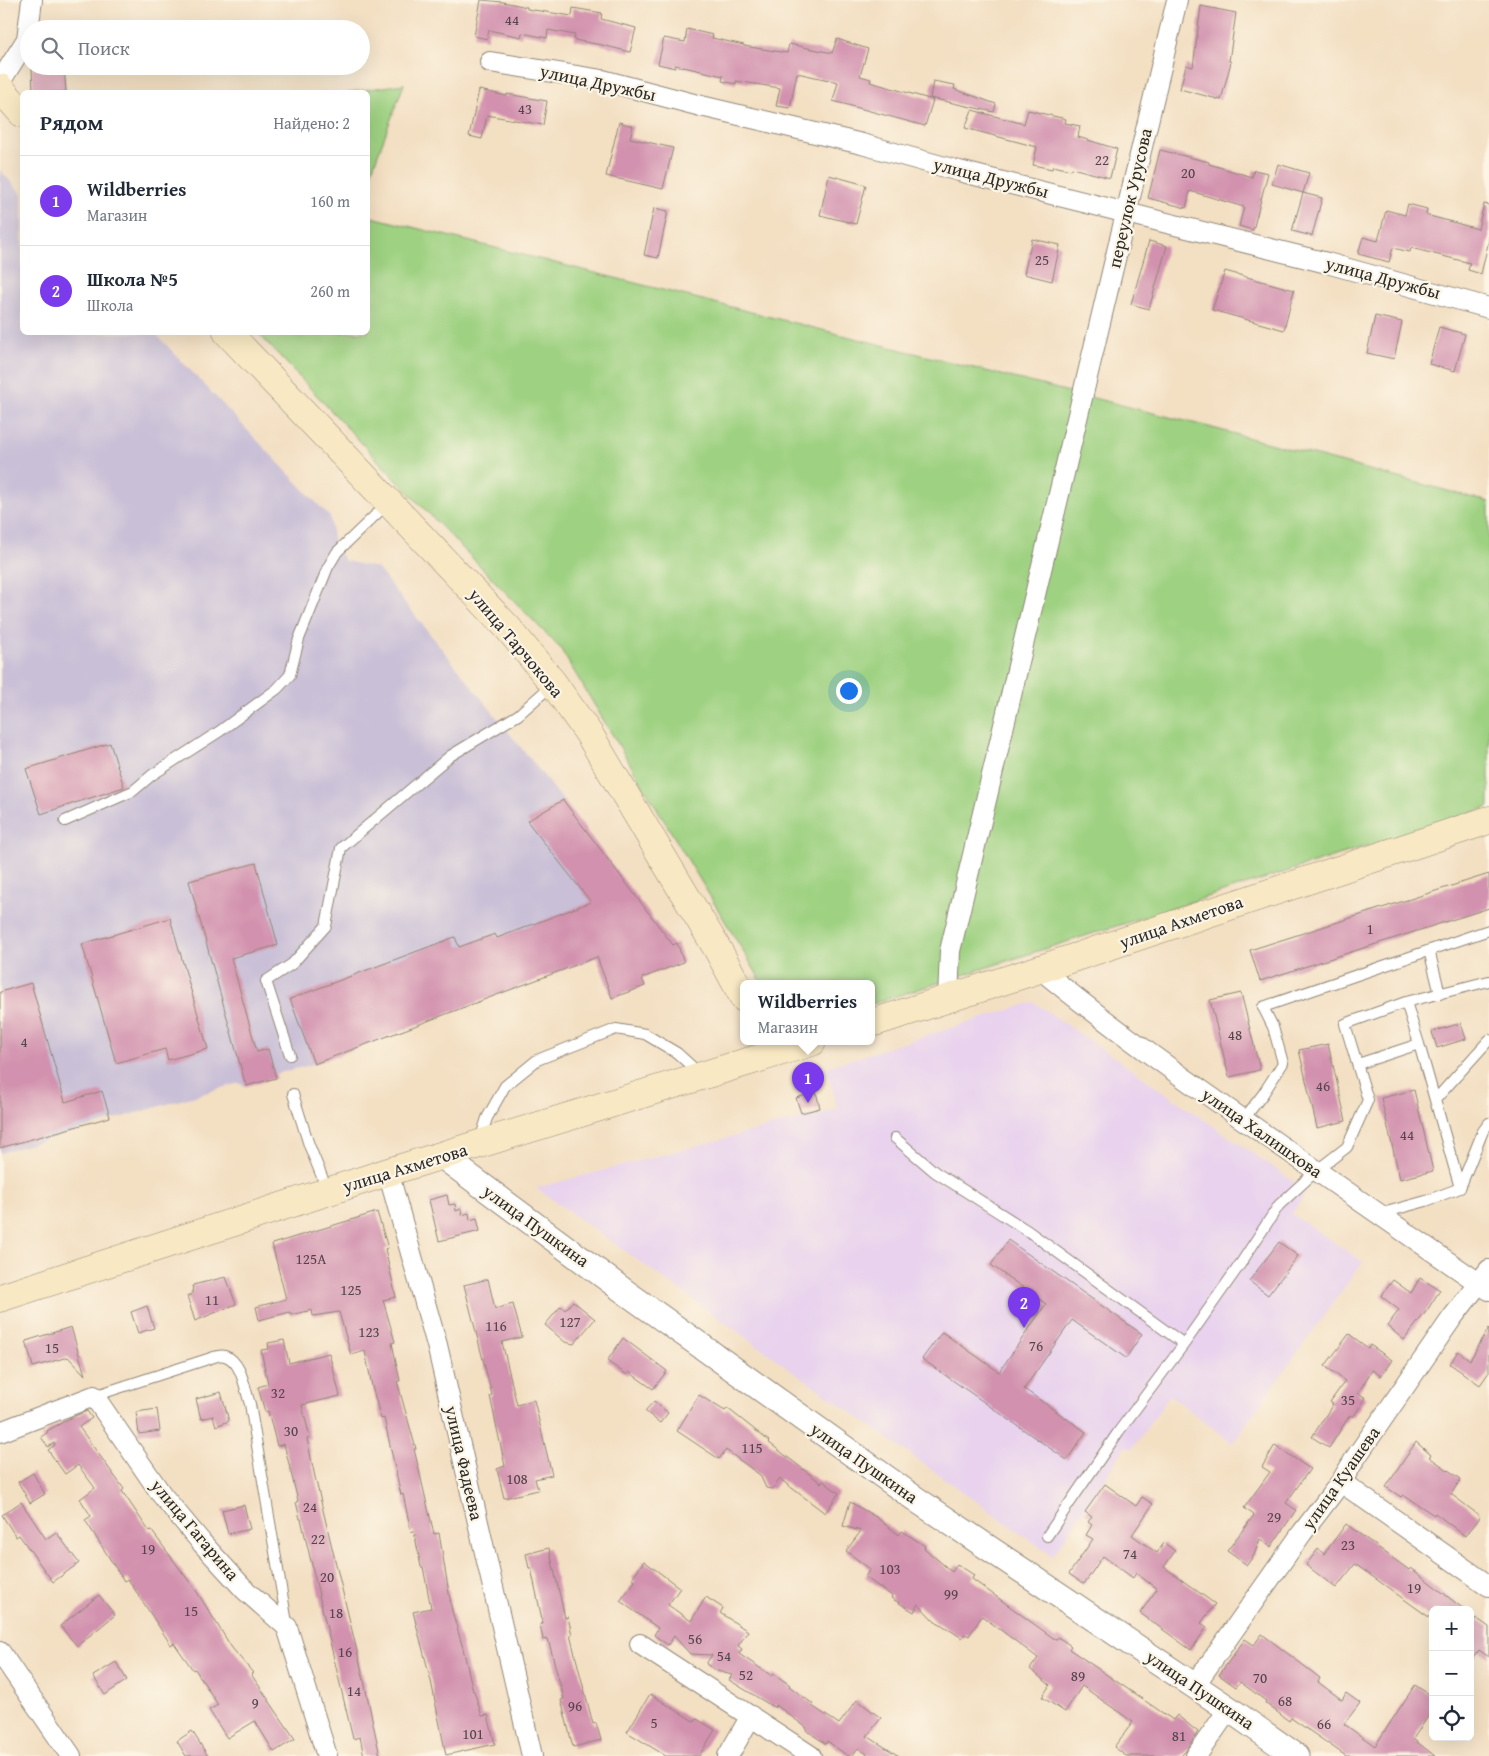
<!DOCTYPE html>
<html lang="ru">
<meta charset="utf-8">
<style>
:root{--surface:#fff;--page:#f2f2f3;--text:#1f2937;--muted:#747a83;--line:#e0e1e3;--accent:#7c3aed}
body{margin:0;font-family:"Gentium Book Plus",serif;background:var(--page);color:var(--text)}
.controls{position:absolute;right:15px;bottom:15px;display:grid;overflow:hidden;border-radius:8px;box-shadow:0 5px 20px #0002}
.controls button{width:45px;height:45px;display:grid;place-items:center;padding:0;border:0;border-bottom:1px solid var(--line);background:var(--surface);color:var(--text);font:25px sans-serif}
.you{position:absolute;left:848px;top:690px;width:18px;height:18px;margin:-12px;border:4px solid #fff;border-radius:50%;background:#1a73e8;box-shadow:0 0 0 8px #1a73e833}
.badge{display:grid;place-items:center;width:32px;height:32px;border-radius:50%;background:var(--accent);color:#fff;font-size:16px;font-weight:700}
.pin{position:absolute;translate:-50% -41px;filter:drop-shadow(0 1px 2px #0008)}
.pin::after{content:'';position:absolute;top:26px;width:18px;height:15px;background:inherit;clip-path:polygon(0 0,100% 0,50% 100%)}
.popup{position:absolute;left:740px;top:980px;width:135px;height:65px;box-sizing:border-box;display:grid;place-content:center;border-radius:8px;background:var(--surface);filter:drop-shadow(0 1px 4px #0005);font-size:16px;white-space:nowrap;color:var(--muted)}
.popup b{font-size:19px;color:var(--text)}
.popup::after{content:'';position:absolute;left:50%;top:100%;margin-left:-10px;border:10px solid transparent;border-top-color:var(--surface)}
.list{margin:0;padding:0;list-style:none}
h2{display:flex;justify-content:space-between;align-items:center;height:65px;margin:0;padding:0 20px;font-size:21px}
h2 small{font-size:16px;font-weight:400;color:var(--muted)}
.list li{display:grid;grid-template-columns:32px 1fr auto;gap:15px;align-items:center;box-sizing:border-box;height:90px;padding:0 20px;border-top:1px solid var(--line)}
.list b{display:block;font-size:19px;white-space:nowrap}
.list p{margin:0;font-size:16px;white-space:nowrap;color:var(--muted)}
.list em{font-size:16px;font-style:normal;color:var(--muted)}
.icon{flex:none;width:28px;height:28px;fill:none;stroke:currentColor;stroke-width:2;stroke-linecap:round;stroke-linejoin:round}
.map{position:relative;flex:none;width:1489px;height:1756px;overflow:hidden}
.search{position:absolute;background:var(--surface);box-shadow:0 5px 20px #0002;left:20px;top:20px;width:350px;height:55px;display:flex;align-items:center;gap:12px;box-sizing:border-box;padding:0 18px;border-radius:28px;color:var(--muted);font-size:19px}
.panel{position:absolute;background:var(--surface);box-shadow:0 5px 20px #0002;left:20px;top:90px;width:350px;height:245px;border-radius:8px}
.map>svg:first-child{display:block}
.built{fill:#e8d2ee}
.industrial{fill:#c9bfd7}
.green{fill:#9ed181;stroke:#647e56}
.building{fill:#d291ae}
.lines{fill:none;stroke-linecap:round;stroke-linejoin:round}
.service-casing{stroke:#8f8576;stroke-width:12}
.minor-casing{stroke:#8f8576;stroke-width:22}
.tertiary-casing{stroke:#8f8576;stroke-width:27}
.secondary-casing{stroke:#8f8576;stroke-width:29}
.service{stroke:#fff;stroke-width:10}
.minor{stroke:#fff;stroke-width:20}
.tertiary{stroke:#fff;stroke-width:25}
.secondary{stroke:#f8e8c3;stroke-width:28}
.labels{text-anchor:middle;stroke-width:4.5;stroke-linejoin:round;paint-order:stroke}
.number-label{font-size:15px;fill:#55444c}
.street-label{font-size:18px;fill:#2b2b2b;stroke:#fcf5e5}
</style>
<div class="map">
<svg width="1489" height="1756" viewBox="0 0 1489 1756">
<rect width="100%" height="100%" fill="#fcf5e5"/>
<filter id="ink" filterUnits="userSpaceOnUse"><feTurbulence type="fractalNoise" baseFrequency=".02" numOctaves="2"/><feDisplacementMap in="SourceGraphic" scale="10" xChannelSelector="R" yChannelSelector="G"/><feConvolveMatrix kernelMatrix="1 2 1 2 8 2 1 2 1" color-interpolation-filters="sRGB"/></filter>
<filter id="wash" filterUnits="userSpaceOnUse"><feTurbulence type="fractalNoise" baseFrequency=".0096" numOctaves="4" result="noise"/><feDisplacementMap in="SourceGraphic" scale="20" xChannelSelector="R" yChannelSelector="G"/><feGaussianBlur stdDeviation="1.12" result="paint"/><feColorMatrix in="noise" values="0 0 0 0 0 0 0 0 0 0 0 0 0 0 0 0 0 1.4 0 .05"/><feComposite in="paint" operator="in"/></filter>
<g filter="url(#wash)">
<rect width="100%" height="100%" fill="#f3dfc2"/>
<!-- built -->
<path class="built" d="M1034,1002L1307,1191L1292,1214L1363,1262L1232,1443L1170,1395L1132,1449L1126,1446L1053,1556L536,1188L838,1109L826,1067Z"/>
<!-- industrial -->
<path class="industrial" d="M0,170L22,194V332L155,333L330,517L334,545L345,561L377,568L563,800L663,932L314,1064L275,1074L276,1078L246,1086L239,1083L0,1153Z"/>
<!-- green -->
<path class="green" d="M404,84L368,181V92H349Z
M368,216L1205,426L1489,502V807L872,1004V984H763L560,648L402,486L258,333L368,332Z"/>
<g id="blocks">
<!-- building -->
<path class="building" d="M481,0L503,2L527,7V9L572,16L573,8L602,13L601,19L636,28L630,52L602,45L574,40L575,35L548,30L547,38L522,33L521,37L489,30L487,39L474,36Z
M1201,6L1236,13L1229,61L1231,62L1221,100L1180,89L1186,65L1193,67Z
M687,29L713,35L712,38L744,45V46L787,53L789,44L832,53L837,39L868,49L860,76L871,79L870,82L933,100L925,126L833,101L838,82L797,73L790,108L776,106L780,88L736,81V84L722,81L723,76L675,65V68L658,64L664,38L685,42Z
M47,66H64L66,92H33L32,69H47Z
M933,81L955,85L954,89L996,104L994,112L930,98Z
M479,90L507,96V94L547,101L543,125L487,115L482,139L469,136Z
M972,110L1024,124L1028,110L1066,119L1065,123L1080,126L1078,137L1117,149L1110,178L1072,168L1071,170L1053,166L1052,169L1033,165L1037,147L965,128Z
M619,122L633,126L630,138L673,148L663,189L606,176Z
M1160,150L1209,162V164L1252,177L1254,170L1268,173L1253,230L1239,226L1244,207L1190,191L1186,208L1148,198Z
M1278,164L1309,173L1303,193L1272,184Z
M829,175L866,185L856,224L820,215Z
M1303,193L1322,198L1312,236L1292,231Z
M1408,204L1427,209L1426,215L1478,229L1484,204L1489,205V240L1481,274L1468,270L1470,263L1411,248L1410,252L1393,248L1389,262L1358,254L1363,237L1378,241L1386,210L1405,215Z
M654,208L668,211L658,258L644,255Z
M1032,239L1060,245L1052,281L1024,274Z
M1149,241L1167,246L1149,309L1131,304Z
M1225,271L1294,290L1284,330L1212,310Z
M1375,316L1402,322L1394,359L1367,353Z
M1439,327L1465,334L1455,371L1429,364Z
M110,743L124,787L41,814L26,769Z
M563,800L673,945L677,943L684,962L642,978L645,986L612,998L597,957L314,1064L290,999L455,937L459,947L495,934L497,938L591,902L527,821Z
M256,863L278,945L231,958L257,1052L268,1049L276,1078L246,1086L189,881Z
M1489,874V908L1260,981L1250,950Z
M170,918L208,1049L168,1060L165,1049L116,1063L82,944Z
M31,983L65,1102L102,1091L110,1117L0,1148V992Z
M1241,993L1260,1070L1229,1077L1210,1000Z
M1461,1023L1466,1039L1437,1048L1432,1032Z
M1328,1044L1346,1121L1317,1128L1299,1050Z
M1414,1090L1433,1171L1400,1179L1381,1098Z
M816,1092L820,1108L801,1113L796,1098Z
M447,1195L449,1205L455,1204L456,1211L461,1209L462,1215L469,1213L470,1220L477,1218L480,1231L439,1241L429,1200Z
M377,1212L388,1248L385,1249L396,1297L383,1300L395,1342L392,1343L400,1381H397L416,1449H414L434,1534L439,1533L452,1611L463,1648L473,1691H474L482,1716L488,1715L495,1744L446,1755L431,1681L413,1612L431,1608L423,1567H421L414,1531L411,1532L403,1494L401,1495L384,1418L381,1419L372,1386L365,1351L351,1355L339,1312L313,1316L312,1310L290,1315V1312L259,1320L256,1307L286,1299L272,1244Z
M1008,1240L1142,1334L1126,1358L1072,1320L1024,1389L1086,1432L1067,1460L922,1359L942,1332L999,1372L1046,1304L991,1265Z
M1279,1242L1298,1256L1268,1295L1249,1281Z
M226,1277L236,1304L195,1321L187,1296L192,1294L193,1285Z
M1420,1278L1440,1290L1428,1309L1404,1340L1387,1326L1399,1310L1381,1296L1393,1280L1411,1293Z
M488,1279L495,1309L513,1304L522,1337L502,1342L517,1405L534,1400L552,1475L535,1479L538,1490L504,1498L497,1469L505,1466L490,1396L492,1395L464,1285Z
M573,1301L595,1319L574,1344L565,1342L545,1325L561,1306L565,1310Z
M147,1306L154,1328L138,1333L131,1312Z
M71,1327L85,1375L68,1357L33,1367L26,1341Z
M1489,1328V1372L1480,1385L1450,1364L1458,1351L1470,1360Z
M1349,1334L1368,1348L1370,1345L1392,1360L1381,1376L1372,1370L1358,1393L1366,1398L1353,1417L1350,1415L1329,1448L1312,1437L1333,1404L1330,1402L1345,1381L1325,1366Z
M623,1338L667,1371L653,1389L629,1372L627,1375L607,1361Z
M284,1340L289,1363L329,1353L340,1396L302,1405L310,1438L307,1439L315,1477L363,1676L380,1756H364L360,1737L353,1739L301,1519H300L296,1502L298,1501L284,1444L277,1446L268,1411L265,1412L258,1387L268,1384L261,1350L269,1349L268,1343Z
M221,1392L229,1421L216,1426L213,1416L201,1419L196,1399Z
M699,1395L725,1411L727,1408L769,1441L768,1442L821,1483L823,1481L839,1493L825,1513L780,1479L773,1489L766,1488L760,1475L726,1450L719,1459L677,1431Z
M654,1401L668,1413L660,1423L645,1411Z
M157,1409L160,1431L139,1434L136,1412Z
M87,1411L92,1418L79,1427L124,1489L122,1491L149,1531L151,1530L197,1592L232,1648L253,1673L251,1674L295,1739L274,1752L255,1721L227,1738L209,1710L218,1705L195,1669L193,1670L174,1643L171,1645L128,1579L124,1581L85,1520L91,1516L80,1499L95,1488L78,1465L65,1474L48,1450L55,1445L54,1443L48,1447L41,1437L48,1432L47,1431L70,1418Z
M1416,1442L1431,1455L1429,1457L1461,1479L1451,1494L1480,1516L1465,1536L1435,1513L1434,1515L1403,1495L1401,1497L1386,1487Z
M1275,1445L1310,1469L1286,1503L1296,1510L1271,1547L1260,1539L1254,1555L1247,1565L1227,1551L1254,1515L1244,1508L1270,1472L1262,1467Z
M33,1473L45,1494L30,1503L18,1482Z
M1105,1484L1136,1506L1142,1497L1153,1504L1132,1535L1157,1553L1164,1543L1175,1551L1164,1567L1215,1604L1201,1623L1207,1627L1191,1650L1140,1613L1157,1589L1136,1573L1133,1578L1103,1556L1084,1584L1069,1574L1093,1539L1086,1535L1092,1525L1088,1522L1092,1517L1085,1512Z
M21,1502L46,1539L56,1532L79,1563L53,1582L19,1535L16,1537L2,1515Z
M850,1502L876,1517L899,1535L902,1531L925,1546L924,1548L952,1572L957,1564L974,1575L972,1579L1056,1640L1058,1637L1071,1646L1069,1649L1173,1720L1177,1715L1198,1732L1186,1751L1181,1756H1126L1114,1747L1133,1722L1082,1686L1065,1712L1042,1697L1050,1685L1030,1669L1038,1658L982,1616L969,1636L965,1634L962,1638L939,1623L935,1622L918,1604L914,1612L891,1598L892,1596L865,1577L870,1569L846,1551L861,1531L843,1526Z
M244,1505L250,1529L228,1534L222,1510Z
M1346,1524L1409,1570L1411,1568L1465,1610H1433V1620L1355,1564L1336,1588L1306,1565L1318,1549L1324,1554Z
M549,1548L565,1618L568,1617L572,1635H570L593,1724L596,1723L601,1740L573,1747L561,1700L564,1699L548,1639L543,1640L540,1624H543L531,1568H529L526,1554Z
M644,1561L680,1588L668,1605L691,1621L706,1597L723,1608L720,1613L748,1631L738,1646L742,1649L739,1654L772,1676L774,1674L790,1685L789,1686L813,1704L812,1706L839,1724L857,1700L881,1718L867,1736L899,1756H870L858,1748L852,1756H848L827,1741L826,1744L806,1730L807,1728L776,1705L775,1708L729,1680L732,1675L717,1671L706,1664L712,1655L690,1654L674,1636L668,1645L654,1635L658,1628L620,1601L635,1581L632,1578Z
M99,1595L115,1615L77,1646L60,1626Z
M1476,1618L1489,1627V1657L1479,1650L1470,1662V1627Z
M1262,1634L1320,1678L1318,1682L1342,1700L1346,1693L1360,1703L1344,1724L1375,1746L1415,1685L1433,1697V1709L1413,1739L1435,1756H1346L1291,1718L1289,1721L1265,1703L1266,1701L1240,1682L1236,1687L1219,1675L1245,1639L1254,1645Z
M116,1662L127,1680L105,1695L93,1676Z
M650,1694L695,1722L697,1719L715,1730L699,1756H666L627,1732Z
M192,1731L208,1756H186L177,1741Z"/>
</g>
</g>
<g filter="url(#ink)">
<use href="#blocks" fill-opacity="0" stroke="#8f8576" stroke-width="1"/>
<g class="lines">
<defs>
<path id="service" d="M65,821L133,791L152,775L220,731L277,689L290,675L299,639L328,567L337,552L388,503
M1429,950L1440,994
M1419,1044L1406,1002L1489,981
M290,1055L266,981L292,964L326,926L341,848L450,756L518,715L552,685
M1358,1064L1419,1044L1460,1188L1426,1201L1379,1214
M293,1094L309,1145L327,1189
M1435,1100L1489,1040
M1243,1120L1263,1094L1283,1063L1273,1027L1263,1007L1489,930
M895,1138L935,1172L1028,1231L1184,1344
M480,1140L487,1118L505,1086L537,1060L616,1029L645,1034L677,1053L700,1074
M1460,1188L1483,1131L1489,1123
M94,1396L214,1357C217,1356 222,1355 225,1356C242,1361 245,1390 250,1404L287,1623
M1047,1536L1119,1431L1184,1344L1241,1263L1279,1205L1316,1171L1347,1147L1368,1100L1345,1024L1406,1002"/>
<path id="minor" d="M490,62L602,80L701,106L862,144L959,171L1327,263L1489,308
M0,82L27,39L32,0
M1040,969C1114,1030 1193,1085 1271,1139C1344,1190 1416,1240 1489,1290
M948,999L950,951L1177,0
M388,1172L437,1345L532,1756
M0,1432L94,1396L162,1495L202,1543L245,1590L287,1627L327,1756
M1341,1482L1489,1586
M640,1644L811,1756
M0,1652L71,1756
M1194,1686L1302,1533L1341,1482L1356,1457L1452,1318L1489,1270
M728,1756L751,1716
M1196,1756L1229,1709"/>
<path id="tertiary" d="M442,1156L624,1291L917,1500L1229,1709L1296,1756"/>
<path id="secondary" d="M0,88L22,113
M227,332L507,627L553,683L589,734L718,950L744,998
M872,1023L1040,969L1489,820
M0,1298L388,1172L812,1042"/>
</defs>
<!-- service casing -->
<use href="#service" class="service-casing"/>
<!-- minor casing -->
<use href="#minor" class="minor-casing"/>
<!-- tertiary casing -->
<use href="#tertiary" class="tertiary-casing"/>
<!-- secondary casing -->
<use href="#secondary" class="secondary-casing"/>
<!-- service -->
<use href="#service" class="service"/>
<!-- minor -->
<use href="#minor" class="minor"/>
<!-- tertiary -->
<use href="#tertiary" class="tertiary"/>
<!-- secondary -->
<use href="#secondary" class="secondary"/>
</g>
</g>
<g class="labels">
<!-- number labels -->
<g class="number-label">
<text x="512" y="25">44</text>
<text x="525" y="114">43</text>
<text x="1102" y="165">22</text>
<text x="1188" y="178">20</text>
<text x="1042" y="265">25</text>
<text x="1370" y="934">1</text>
<text x="1235" y="1040">48</text>
<text x="24" y="1047">4</text>
<text x="1323" y="1091">46</text>
<text x="1407" y="1140">44</text>
<text x="311" y="1264">125А</text>
<text x="351" y="1295">125</text>
<text x="212" y="1305">11</text>
<text x="570" y="1327">127</text>
<text x="496" y="1331">116</text>
<text x="369" y="1337">123</text>
<text x="1036" y="1351">76</text>
<text x="52" y="1353">15</text>
<text x="278" y="1398">32</text>
<text x="1348" y="1405">35</text>
<text x="291" y="1436">30</text>
<text x="752" y="1453">115</text>
<text x="517" y="1484">108</text>
<text x="310" y="1512">24</text>
<text x="1274" y="1522">29</text>
<text x="318" y="1544">22</text>
<text x="1348" y="1550">23</text>
<text x="148" y="1554">19</text>
<text x="1130" y="1559">74</text>
<text x="890" y="1574">103</text>
<text x="327" y="1582">20</text>
<text x="1414" y="1593">19</text>
<text x="951" y="1599">99</text>
<text x="191" y="1616">15</text>
<text x="336" y="1618">18</text>
<text x="695" y="1644">56</text>
<text x="345" y="1657">16</text>
<text x="724" y="1661">54</text>
<text x="746" y="1680">52</text>
<text x="1078" y="1681">89</text>
<text x="1260" y="1683">70</text>
<text x="354" y="1696">14</text>
<text x="1285" y="1706">68</text>
<text x="255" y="1708">9</text>
<text x="575" y="1711">96</text>
<text x="654" y="1728">5</text>
<text x="1324" y="1729">66</text>
<text x="473" y="1739">101</text>
<text x="1179" y="1741">81</text>
</g>
<!-- street labels -->
<g class="street-label">
<text transform="translate(598 83) rotate(12)" y="6">улица Дружбы</text>
<text transform="translate(991 178) rotate(14)" y="6">улица Дружбы</text>
<text transform="translate(1130 198) rotate(-77)" y="6">переулок Урусова</text>
<text transform="translate(1383 278) rotate(15)" y="6">улица Дружбы</text>
<text transform="translate(516 643) rotate(50)" y="6">улица Тарчокова</text>
<text transform="translate(1181 922) rotate(-19)" y="6">улица Ахметова</text>
<text transform="translate(1262 1133) rotate(35)" y="6">улица Халишхова</text>
<text transform="translate(405 1168) rotate(-17)" y="6">улица Ахметова</text>
<text transform="translate(536 1226) rotate(36)" y="6">улица Пушкина</text>
<text transform="translate(464 1463) rotate(77)" y="6">улица Фадеева</text>
<text transform="translate(864 1463) rotate(35)" y="6">улица Пушкина</text>
<text transform="translate(1341 1478) rotate(-55)" y="6">улица Куашева</text>
<text transform="translate(195 1530) rotate(50)" y="6">улица Гагарина</text>
<text transform="translate(1200 1690) rotate(34)" y="6">улица Пушкина</text>
</g>
</g>
</svg>
<div class="controls">
<button>+</button>
<button>−</button>
<button><svg class="icon" aria-label="locate" viewBox="0 0 24 24"><circle cx="12" cy="12" r="6"/><path d="M12 2v4M12 18v4M2 12h4M18 12h4"/></svg></button>
</div>
<div class="you"></div>
<div class="pin badge" style="left:808px;top:1103px">1</div>
<div class="popup"><b>Wildberries</b>Магазин</div>
<div class="pin badge" style="left:1024px;top:1328px">2</div>
<div class="search"><svg class="icon" aria-label="search" viewBox="0 0 24 24"><circle cx="10" cy="10" r="6"/><path d="M15 15l6 6"/></svg>Поиск</div>
<section class="panel">
<h2>Рядом<small>Найдено: 2</small></h2>
<ul class="list">
<li><span class="badge">1</span><div><b>Wildberries</b><p>Магазин</p></div><em>160 m</em></li>
<li><span class="badge">2</span><div><b>Школа №5</b><p>Школа</p></div><em>260 m</em></li>
</ul>
</section>
</div>
